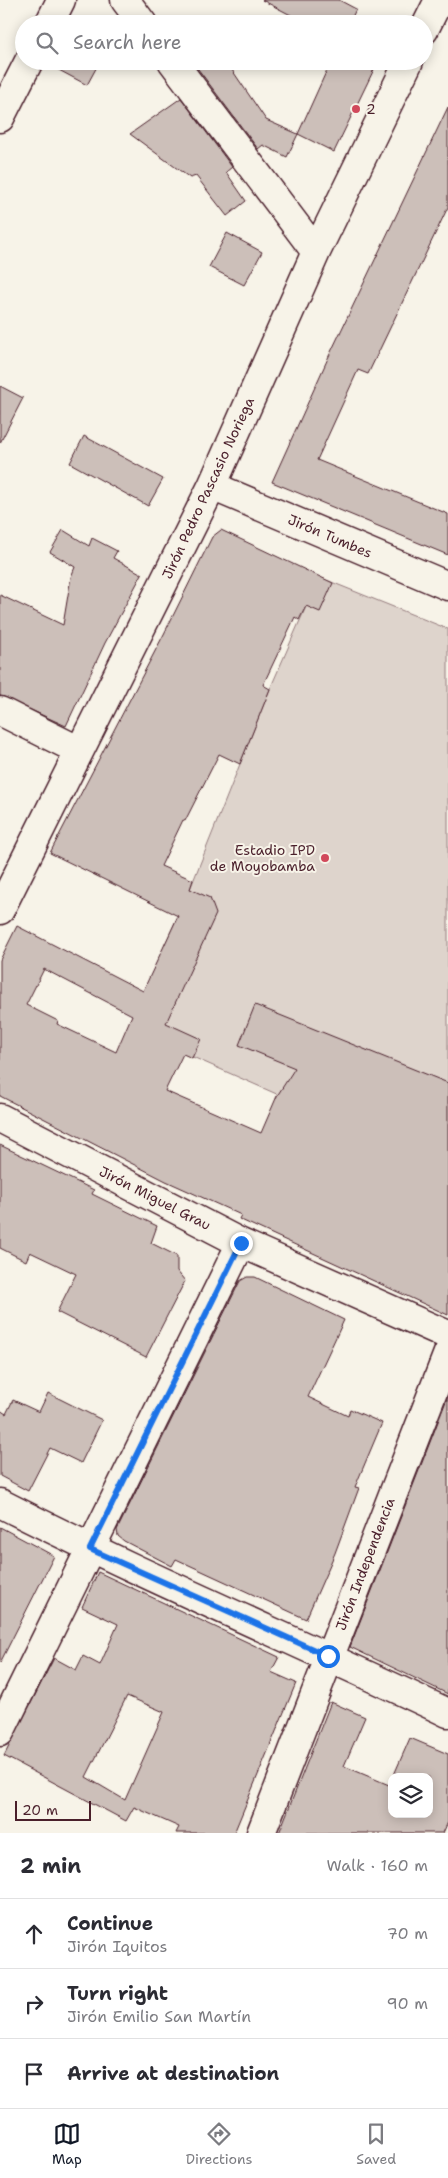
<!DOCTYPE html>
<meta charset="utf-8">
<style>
:root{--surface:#fff;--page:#f2f2f3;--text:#2b2b33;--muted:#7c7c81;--line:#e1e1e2;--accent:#111827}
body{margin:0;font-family:"Shantell Sans",sans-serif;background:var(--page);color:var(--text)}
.controls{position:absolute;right:15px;bottom:15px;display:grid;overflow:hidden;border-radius:10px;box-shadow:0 2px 12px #0003}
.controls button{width:45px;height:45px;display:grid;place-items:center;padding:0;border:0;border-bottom:1px solid var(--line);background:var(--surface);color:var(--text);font:25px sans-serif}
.scale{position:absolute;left:15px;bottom:12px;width:76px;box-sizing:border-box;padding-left:5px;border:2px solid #4a1f2b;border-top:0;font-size:14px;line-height:18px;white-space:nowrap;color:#4a1f2b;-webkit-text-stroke:4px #f7f3e8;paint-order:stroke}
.stop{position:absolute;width:15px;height:15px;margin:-11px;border:4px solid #1a73e8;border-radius:50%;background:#fff}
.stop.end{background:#1a73e8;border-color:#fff;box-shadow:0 1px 5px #0008}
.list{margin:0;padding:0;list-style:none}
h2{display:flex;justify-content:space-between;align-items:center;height:65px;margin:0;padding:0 20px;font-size:21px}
h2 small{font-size:16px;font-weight:400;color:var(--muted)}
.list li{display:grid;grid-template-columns:32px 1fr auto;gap:15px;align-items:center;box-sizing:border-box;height:70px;padding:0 20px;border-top:1px solid var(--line)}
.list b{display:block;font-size:19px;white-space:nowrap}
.list p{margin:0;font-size:16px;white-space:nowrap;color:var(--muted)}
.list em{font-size:16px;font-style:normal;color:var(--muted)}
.icon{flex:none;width:28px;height:28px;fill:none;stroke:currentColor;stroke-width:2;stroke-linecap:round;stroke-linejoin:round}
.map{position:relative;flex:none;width:448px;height:1833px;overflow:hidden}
.search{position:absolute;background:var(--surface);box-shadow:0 2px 12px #0003;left:15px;right:15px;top:15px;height:55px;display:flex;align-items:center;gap:12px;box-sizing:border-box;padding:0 18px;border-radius:28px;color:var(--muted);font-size:19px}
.sheet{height:275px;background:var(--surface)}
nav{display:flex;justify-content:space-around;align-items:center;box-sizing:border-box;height:70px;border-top:1px solid var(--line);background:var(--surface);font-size:14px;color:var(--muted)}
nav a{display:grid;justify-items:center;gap:2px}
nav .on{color:var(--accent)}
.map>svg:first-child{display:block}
.green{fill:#ded4cc;stroke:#947a7c}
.building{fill:#ccbfb9;stroke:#4a1f2b;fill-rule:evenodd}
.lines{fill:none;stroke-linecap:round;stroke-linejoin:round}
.minor-casing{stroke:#4a1f2b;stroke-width:31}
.minor{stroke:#f7f3e8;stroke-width:28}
.route{stroke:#1a73e8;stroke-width:6}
.poi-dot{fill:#d1495b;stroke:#f7f3e8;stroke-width:2}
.labels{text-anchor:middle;stroke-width:4;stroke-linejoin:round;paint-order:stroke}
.poi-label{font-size:14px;fill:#4a1f2b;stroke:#f7f3e8;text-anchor:start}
.street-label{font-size:14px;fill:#4a1f2b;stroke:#f7f3e8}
</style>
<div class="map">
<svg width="448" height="1833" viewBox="0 0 448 1833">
<rect width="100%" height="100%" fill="#f7f3e8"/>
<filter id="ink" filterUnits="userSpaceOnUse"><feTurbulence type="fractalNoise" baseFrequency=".02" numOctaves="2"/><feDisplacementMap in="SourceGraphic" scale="10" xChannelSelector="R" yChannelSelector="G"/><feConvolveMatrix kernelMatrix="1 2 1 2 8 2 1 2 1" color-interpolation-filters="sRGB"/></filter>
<g filter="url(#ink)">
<!-- green -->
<path class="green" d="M319,577L448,629V1164L331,1118L127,1028L190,889L270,689Z"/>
<!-- building -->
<path class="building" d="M262,0H339L356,9L349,24H308Z
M61,61H100L87,85L57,69Z
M192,61H226L266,120L298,134L287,157L263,145L258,149Z
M331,61H378L334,152L298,134Z
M181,98L232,167L226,172L246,201L227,216L196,176L190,178L130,134Z
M448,107V207L368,374L358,370L317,460L448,514V555L272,482L329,356Z
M227,233L262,252L244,285L209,267Z
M0,386L23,398L0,443Z
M84,436L163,479L148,506L70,463Z
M63,530L89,546L92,538L117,551L113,558L142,574L105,643L66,726L0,696V595L63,625L71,577L75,567L50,552Z
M221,530L333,583L320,612L306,606L299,620L295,617L263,685L270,689L240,764L219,754L185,821L183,820L161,866L193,880L190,889L210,898L216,914L166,1023L201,1039L192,1058L183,1054L165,1091L261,1133L277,1096L295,1068L239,1045L255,1005L448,1083V1315L239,1219L241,1215L166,1181L0,1096V960L17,926L143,991L178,916L50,853L164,634L212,537ZM44,969L132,1015L116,1052L57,1024L58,1021L26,1005Z
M0,1145L94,1190L92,1194L157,1226L151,1243L177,1256V1271L185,1281L146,1357L57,1312L76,1274L30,1252L26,1261L0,1248Z
M247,1277H255L344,1320L308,1397L348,1416L350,1409L382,1423L355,1487L359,1488L335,1553L306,1619L176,1559L172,1566L124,1541L118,1536L117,1530L240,1281Z
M48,1393L102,1420L81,1463L50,1448L28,1491L0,1476V1410L6,1414L13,1400L39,1412Z
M448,1396V1694L350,1647Z
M0,1527L54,1556L0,1663Z
M98,1572L279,1657L271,1672L296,1683L234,1833H176L179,1827L134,1807L126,1821L4,1756L54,1658L76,1670L83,1656L100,1665L118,1624L82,1607ZM127,1696L164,1712L125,1800L86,1777Z
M331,1702L365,1717L344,1766L389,1785L392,1779V1814H429V1777H393L410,1738L448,1754V1822L443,1833H279Z"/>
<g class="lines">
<defs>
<path id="minor" d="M125,0L143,24
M49,24L61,0
M424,30L439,0
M172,61L316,252
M0,118L29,61
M212,486L448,586
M0,711L78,750
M0,910L212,486L316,252L409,61
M0,1118L241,1243L448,1335
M0,1503C147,1578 299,1642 448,1713
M0,1732L241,1243
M261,1833L448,1353"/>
</defs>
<!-- minor casing -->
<use href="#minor" class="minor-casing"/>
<!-- minor -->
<use href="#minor" class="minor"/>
</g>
</g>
<g class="lines" filter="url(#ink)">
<!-- route -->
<path class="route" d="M241,1243L90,1549L328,1656"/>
</g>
<!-- markers -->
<g class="poi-dot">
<circle cx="356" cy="109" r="5"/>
<circle cx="325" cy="858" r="5"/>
</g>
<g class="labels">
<!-- poi labels -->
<g class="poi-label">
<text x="366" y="114">2</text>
<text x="315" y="855" text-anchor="end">Estadio IPD<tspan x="315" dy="16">de Moyobamba</tspan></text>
</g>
<!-- street labels -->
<g class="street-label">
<text transform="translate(208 488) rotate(-65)" y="5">Jirón Pedro Pascasio Noriega</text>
<text transform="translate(330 536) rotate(23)" y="5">Jirón Tumbes</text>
<text transform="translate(155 1198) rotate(27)" y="5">Jirón Miguel Grau</text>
<text transform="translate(365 1564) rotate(-69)" y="5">Jirón Independencia</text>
</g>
</g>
</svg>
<div class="controls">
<button><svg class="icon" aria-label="layers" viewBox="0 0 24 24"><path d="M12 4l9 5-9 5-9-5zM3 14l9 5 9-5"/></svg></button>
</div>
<div class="scale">20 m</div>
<div class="stop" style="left:328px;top:1656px"></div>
<div class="stop end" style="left:241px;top:1243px"></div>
<div class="search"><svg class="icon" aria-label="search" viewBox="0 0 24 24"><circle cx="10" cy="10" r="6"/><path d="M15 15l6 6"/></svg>Search here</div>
</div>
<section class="sheet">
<h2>2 min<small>Walk · 160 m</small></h2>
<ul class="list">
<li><svg class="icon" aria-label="ahead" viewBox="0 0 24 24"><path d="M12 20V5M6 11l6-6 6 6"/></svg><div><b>Continue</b><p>Jirón Iquitos</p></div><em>70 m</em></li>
<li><svg class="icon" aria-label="right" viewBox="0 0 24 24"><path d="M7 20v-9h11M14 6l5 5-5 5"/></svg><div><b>Turn right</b><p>Jirón Emilio San Martín</p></div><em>90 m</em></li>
<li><svg class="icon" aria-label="arrive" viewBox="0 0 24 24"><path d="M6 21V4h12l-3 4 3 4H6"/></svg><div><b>Arrive at destination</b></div></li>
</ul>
</section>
<nav>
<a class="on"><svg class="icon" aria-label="map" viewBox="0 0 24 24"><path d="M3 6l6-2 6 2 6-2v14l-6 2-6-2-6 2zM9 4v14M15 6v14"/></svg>Map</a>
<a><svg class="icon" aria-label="directions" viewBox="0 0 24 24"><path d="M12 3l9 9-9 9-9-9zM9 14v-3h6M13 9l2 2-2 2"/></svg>Directions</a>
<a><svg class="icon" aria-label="saved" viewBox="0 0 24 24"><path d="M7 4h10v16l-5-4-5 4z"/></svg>Saved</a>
</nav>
